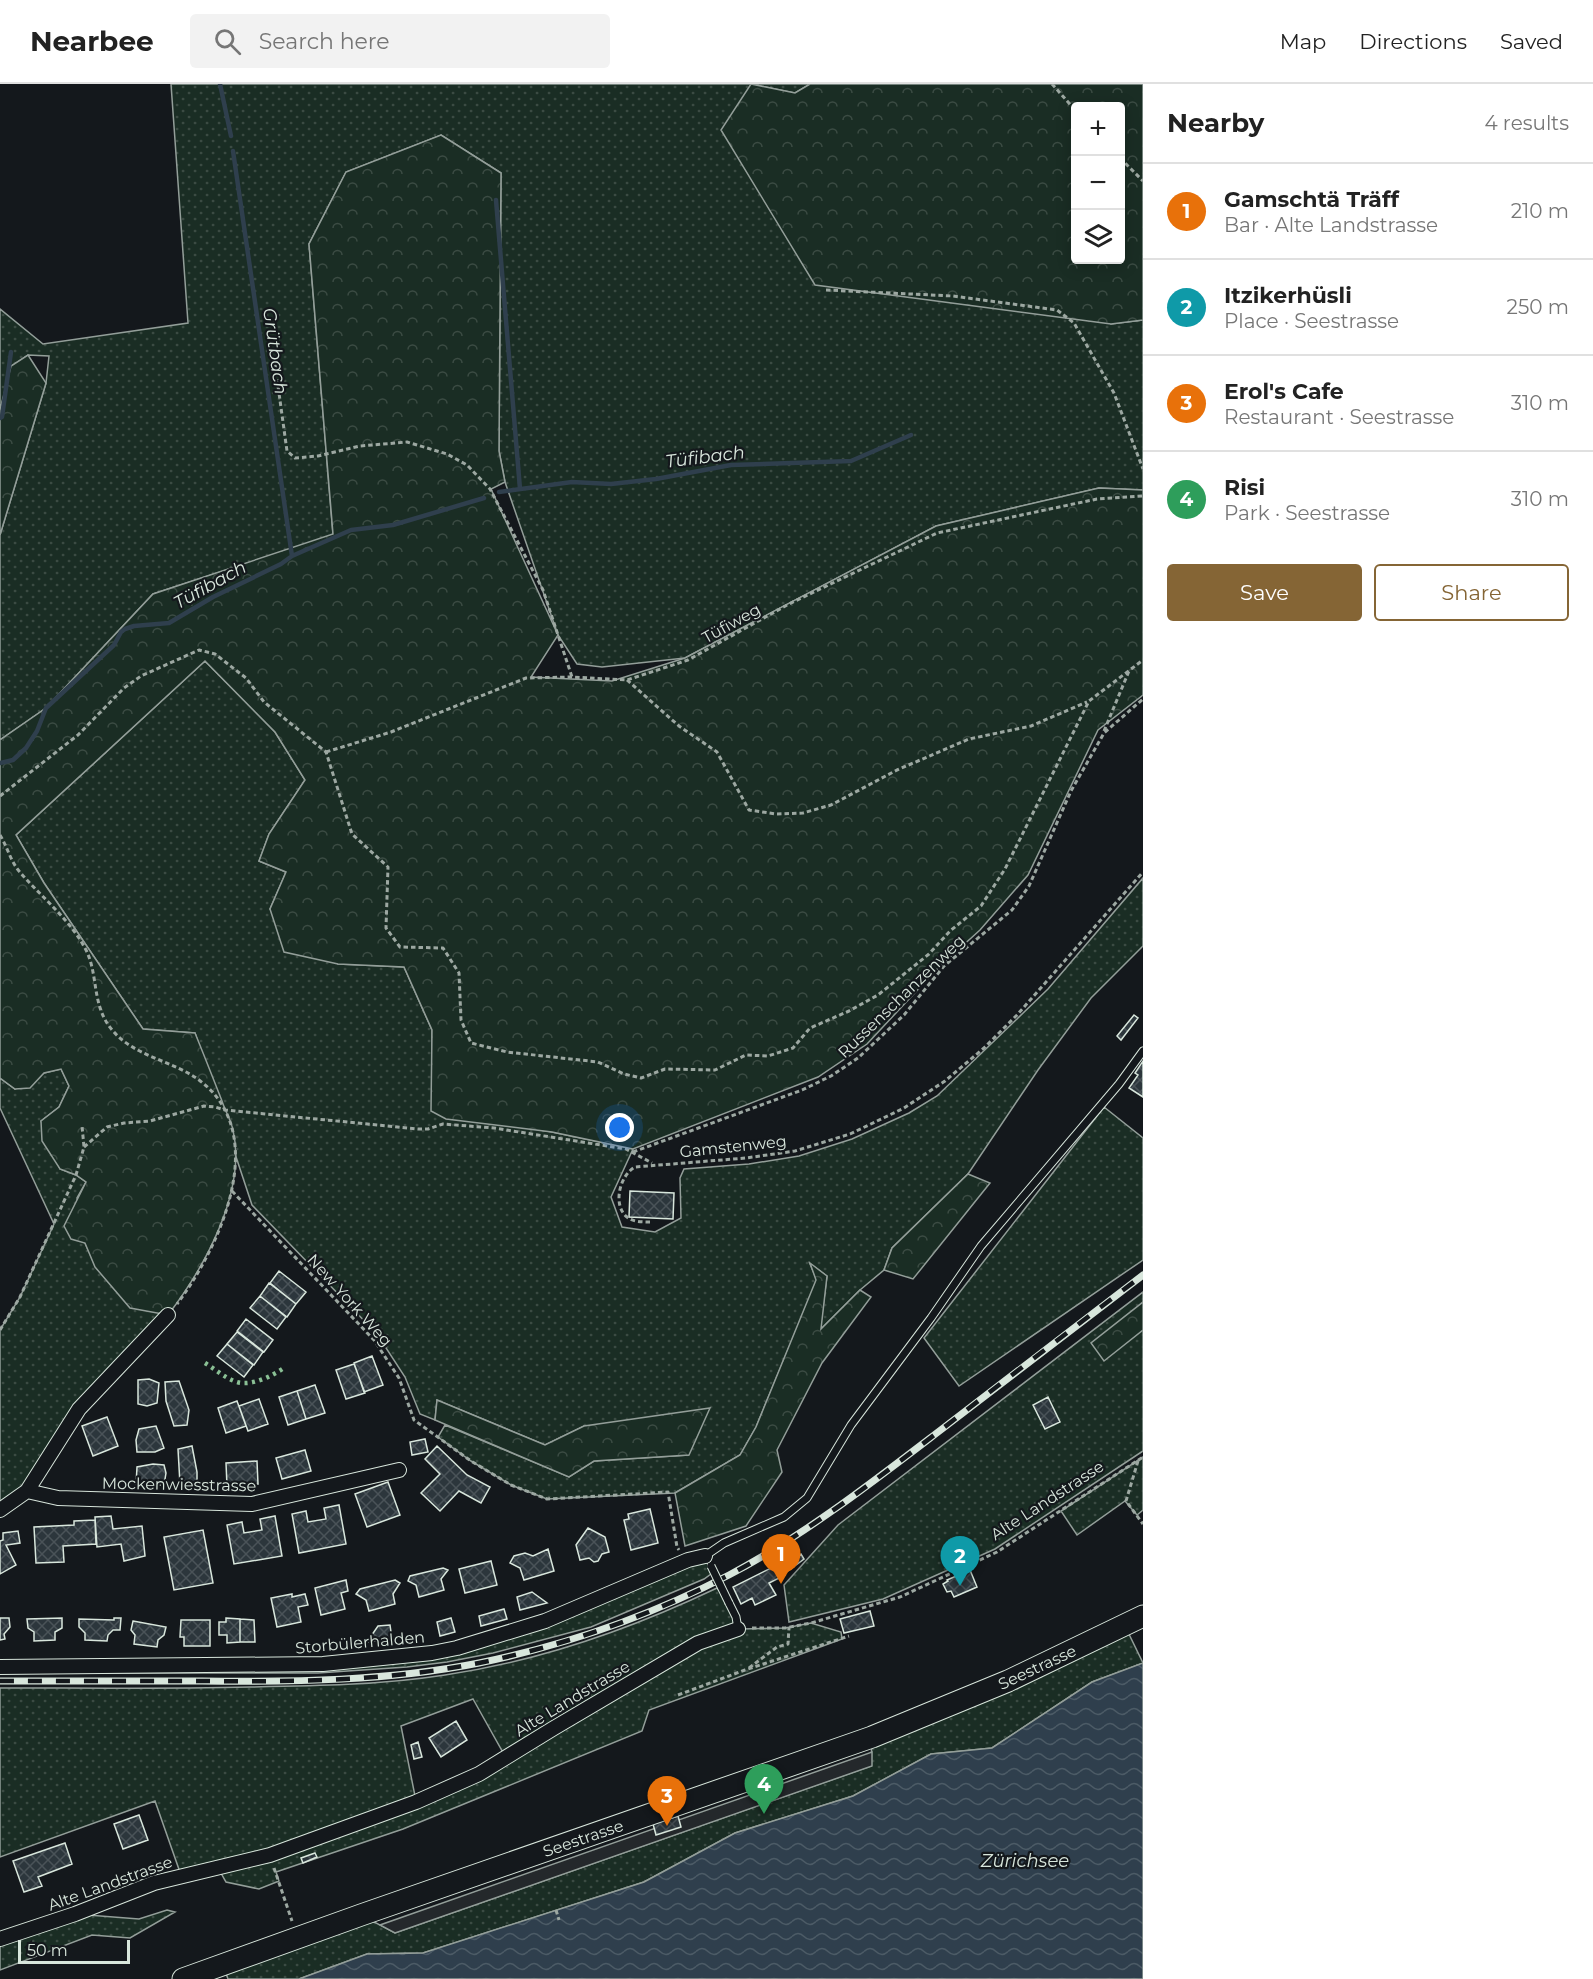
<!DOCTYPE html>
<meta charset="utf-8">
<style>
:root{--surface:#fff;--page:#f2f2f2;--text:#222;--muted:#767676;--line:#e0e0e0;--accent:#856535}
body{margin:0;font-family:Montserrat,sans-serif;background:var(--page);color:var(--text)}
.controls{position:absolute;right:18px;top:18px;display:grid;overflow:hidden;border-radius:6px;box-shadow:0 3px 15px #0003}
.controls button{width:54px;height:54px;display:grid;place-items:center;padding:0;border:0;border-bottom:2px solid var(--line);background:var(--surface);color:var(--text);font:30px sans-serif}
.scale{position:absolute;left:18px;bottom:15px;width:112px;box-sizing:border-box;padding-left:6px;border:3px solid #d8e6dc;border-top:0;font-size:16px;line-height:21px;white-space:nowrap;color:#d8e6dc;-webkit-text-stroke:4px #14181c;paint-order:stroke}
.you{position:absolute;left:620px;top:1044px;width:21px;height:21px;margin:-15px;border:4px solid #fff;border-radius:50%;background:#1a73e8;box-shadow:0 0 0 9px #1a73e833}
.badge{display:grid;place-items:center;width:39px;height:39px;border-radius:50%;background:var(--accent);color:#fff;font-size:20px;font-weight:700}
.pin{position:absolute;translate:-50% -50px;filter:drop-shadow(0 2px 3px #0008)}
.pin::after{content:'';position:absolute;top:32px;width:21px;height:18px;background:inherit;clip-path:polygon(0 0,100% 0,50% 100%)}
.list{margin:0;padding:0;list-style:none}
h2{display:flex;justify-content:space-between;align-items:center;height:78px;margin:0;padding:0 24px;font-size:26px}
h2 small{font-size:20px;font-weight:400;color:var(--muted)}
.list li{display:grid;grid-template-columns:39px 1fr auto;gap:18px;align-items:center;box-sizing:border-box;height:96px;padding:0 24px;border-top:2px solid var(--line)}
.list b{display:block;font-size:22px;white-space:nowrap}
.list p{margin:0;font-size:20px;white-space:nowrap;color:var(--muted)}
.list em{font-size:20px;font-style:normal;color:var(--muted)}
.actions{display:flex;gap:12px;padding:18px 24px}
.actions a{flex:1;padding:14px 0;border:2px solid var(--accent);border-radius:6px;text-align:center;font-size:21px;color:var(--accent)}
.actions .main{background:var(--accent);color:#fff}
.icon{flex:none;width:33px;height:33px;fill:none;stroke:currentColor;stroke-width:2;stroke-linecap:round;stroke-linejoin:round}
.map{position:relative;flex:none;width:1143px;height:1895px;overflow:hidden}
header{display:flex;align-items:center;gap:36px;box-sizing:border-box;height:84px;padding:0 30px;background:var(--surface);border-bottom:2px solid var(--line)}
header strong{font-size:28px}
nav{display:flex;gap:33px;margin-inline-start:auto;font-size:21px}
.search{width:420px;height:54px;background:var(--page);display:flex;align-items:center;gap:15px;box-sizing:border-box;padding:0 21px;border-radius:6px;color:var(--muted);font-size:22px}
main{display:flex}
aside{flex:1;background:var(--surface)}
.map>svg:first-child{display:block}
.grass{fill:url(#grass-dots);stroke:#939e99;stroke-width:1.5;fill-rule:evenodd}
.forest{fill:url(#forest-crowns);stroke:#939e99;stroke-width:1.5;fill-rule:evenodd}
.parking{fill:#24282b;stroke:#939e99;stroke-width:1.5}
.water{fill:url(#water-waves);stroke:#939e99;stroke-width:1.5}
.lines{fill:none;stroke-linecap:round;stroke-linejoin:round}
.stream{stroke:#2f3f4d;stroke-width:4.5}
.building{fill:url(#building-cross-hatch);stroke:#d8e6dc;stroke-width:1.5}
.lane-casing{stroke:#d8e6dc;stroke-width:9}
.street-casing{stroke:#d8e6dc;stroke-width:16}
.primary-casing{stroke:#d8e6dc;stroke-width:23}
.path{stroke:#9da8a2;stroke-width:3;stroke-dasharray:4.5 3;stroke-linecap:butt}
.lane{stroke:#14181c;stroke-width:7}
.street{stroke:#14181c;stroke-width:14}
.primary{stroke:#14181c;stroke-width:21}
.rail-casing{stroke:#d8e6dc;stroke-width:7}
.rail{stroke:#14181c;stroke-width:4.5;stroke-dasharray:14;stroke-linecap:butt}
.lane-bridge-casing{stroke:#d8e6dc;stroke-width:9;stroke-linecap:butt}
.lane-bridge{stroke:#14181c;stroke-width:7}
.hedge{stroke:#8ac095;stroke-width:4.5;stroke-dasharray:3 4.5;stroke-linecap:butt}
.labels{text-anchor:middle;stroke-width:4.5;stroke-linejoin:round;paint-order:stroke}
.street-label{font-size:16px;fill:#d8e6dc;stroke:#14181c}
.water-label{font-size:18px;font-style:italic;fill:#d8e6dc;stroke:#14181c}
</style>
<header>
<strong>Nearbee</strong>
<div class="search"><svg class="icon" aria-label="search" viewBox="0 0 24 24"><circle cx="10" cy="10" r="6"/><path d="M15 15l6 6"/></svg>Search here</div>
<nav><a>Map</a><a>Directions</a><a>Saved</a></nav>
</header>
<main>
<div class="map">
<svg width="1143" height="1895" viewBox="0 0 1143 1895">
<defs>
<pattern id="grass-dots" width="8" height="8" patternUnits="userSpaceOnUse" patternTransform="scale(1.5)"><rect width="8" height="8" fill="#1a2d24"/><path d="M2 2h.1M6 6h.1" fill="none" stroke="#3b4b43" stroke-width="1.8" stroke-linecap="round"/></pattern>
<pattern id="forest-crowns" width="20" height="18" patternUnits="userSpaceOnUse" patternTransform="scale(1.5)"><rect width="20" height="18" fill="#1a2d24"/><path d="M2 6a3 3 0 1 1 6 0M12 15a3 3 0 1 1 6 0" fill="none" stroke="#3b4b43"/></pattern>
<pattern id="water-waves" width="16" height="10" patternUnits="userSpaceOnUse" patternTransform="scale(1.5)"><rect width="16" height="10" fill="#2f3f4d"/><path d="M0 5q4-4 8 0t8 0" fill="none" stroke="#4c5b66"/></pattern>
<pattern id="building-cross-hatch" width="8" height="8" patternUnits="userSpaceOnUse" patternTransform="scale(1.5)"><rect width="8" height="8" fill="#2c363c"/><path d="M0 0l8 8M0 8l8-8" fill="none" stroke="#4a5358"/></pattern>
</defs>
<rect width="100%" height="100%" fill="#14181c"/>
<!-- grass -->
<path class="grass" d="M171,0H810L795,9L751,0L1111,240L1143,236V406L1099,404L936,442L685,574L602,583L577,580L558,551L505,398L499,367L501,89L441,51L346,88L309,160L333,451L153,510L46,624L0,656V451L46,299L49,272L28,271L12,282L0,326V225L43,260L188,239Z
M205,577L275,648L305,696L269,750L259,777L286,788L270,825L338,880L404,883L432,946V1027L552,1048L633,1065L611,1113L622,1143L655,1148L681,1134L680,1094L684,1085L749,1080L799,1072L852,1055L909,1029L937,1012L1048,905L1143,794V862L1091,914L1038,986L968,1090L892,1164L884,1186L860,1206L820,1246L827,1192L810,1180L817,1196L756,1343L740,1371L675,1409L547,1415L511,1401L471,1377L438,1353L445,1341L569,1393L594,1377L689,1371L584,1342L545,1361L437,1316L435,1336L420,1330L405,1293L377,1250L252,1121L195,949L143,945L44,799L16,751Z
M61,985L69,1002L59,1023L41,1037L60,1085L76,1091L86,1098L77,1114L85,1159L96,1183L168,1231L79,1325L27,1407L0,1426V1246L20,1213L54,1140L0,1024V994L15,1005L44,989Z
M1104,1023L1143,1054V1176L959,1302L924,1254Z
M1143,1208V1367L995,1465L883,1515L789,1538L784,1501L838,1441Z
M1143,1373V1426L1137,1431L1125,1417L1077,1451L1061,1427Z
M705,1472L711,1490L704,1495L591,1543L493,1569L447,1578L407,1583L318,1589H0L205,1583L432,1569L545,1537Z
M717,1504L729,1519L739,1545L785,1544L811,1539L841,1548L842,1555L649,1626L642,1647L403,1745L276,1788L279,1797L259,1805L226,1798L217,1782L181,1791L155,1717L0,1773V1604C83,1604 167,1605 250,1603C315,1602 381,1601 445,1591C540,1577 631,1545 717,1504ZM473,1615L506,1674L416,1717L401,1642Z
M1125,1542L1143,1579L1092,1598L992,1664L931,1670L853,1712L735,1749L644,1798L423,1869L367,1870L299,1895H228L223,1881L361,1831L395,1849L871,1682L872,1653Z
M167,1826L175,1828L130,1854L92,1851L0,1886V1855L75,1830L139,1835Z"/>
<!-- forest -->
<path class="forest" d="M751,0L795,9L810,0H1143V236L1111,240L815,201L721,46ZM1076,22H1120V176H1076Z
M441,51L501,89L499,367L505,398L491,405L558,551L531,593L612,597L685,574L936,442L1099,404L1143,406V611L1098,646L1028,791L980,846L939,883L867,960L818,993L633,1065L552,1048L446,1035L431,1027L432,946L404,883L338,880L284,868L270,825L286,788L259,777L269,750L305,696L275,648L205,577L16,751L44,799L143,945L195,949C204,971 213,994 222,1017C225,1027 231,1036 233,1046C247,1108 204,1184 168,1231L130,1224L95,1183L85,1159L71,1155L64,1142L86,1098L76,1091L60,1085L42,1057L41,1037L59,1023L69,1002L61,985L44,989L30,1004L15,1005L0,994V656L46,624L153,510L333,450L309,160L346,88Z
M28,271L46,299L0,451V326L11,282Z
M968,1090L990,1099L913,1195L884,1186L892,1164Z
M810,1179L827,1192L821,1245L860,1206L871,1213L822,1279L777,1366L782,1388L746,1442L685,1462L675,1409L740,1371L756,1343L816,1196Z
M1143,1218V1246L1104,1277L1091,1259Z
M437,1316L545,1361L584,1342L710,1324L689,1371L594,1377L569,1393L435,1336Z"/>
<!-- parking -->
<path class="parking" d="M872,1668V1682L395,1849L380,1841Z"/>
<!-- water -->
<path class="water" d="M1143,1579V1895H299L367,1870L423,1869L644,1798L735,1749L853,1712L931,1670L992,1664L1092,1598Z"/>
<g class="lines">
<!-- stream -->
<path class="stream" d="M220,0L231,52
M233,67L292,472
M496,116L520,405
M0,334L2,333L11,268
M499,408L572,398L611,400L656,395L731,381L851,377L911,351
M0,679L13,676L26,664L37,647L46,624L114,561L121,548L125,545L134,542L169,539L213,513L281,480L292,472L351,446L393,441L484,414"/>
</g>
<!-- building -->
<path class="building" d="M1134,931L1138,934L1121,956L1117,952Z
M1143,977V1013L1129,1004L1138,991L1135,989Z
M630,1107L674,1109L673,1135L629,1133Z
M279,1187L306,1208L296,1220L270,1199Z
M269,1199L296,1220L287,1233L260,1212Z
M260,1212L286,1233L277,1245L250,1224Z
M246,1235L273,1256L264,1268L237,1247Z
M237,1248L263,1268L254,1281L227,1260Z
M227,1260L253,1281L244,1293L217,1272Z
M372,1272L383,1301L364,1308L354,1279Z
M354,1280L365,1309L346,1315L336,1286Z
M149,1295L159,1299L157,1319L147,1322L138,1320V1296Z
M179,1297L189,1326L187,1341L174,1342L166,1317L165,1298Z
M315,1301L325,1329L306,1335L297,1307Z
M297,1307L306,1335L288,1341L279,1313Z
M1048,1313L1060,1338L1045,1345L1033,1321Z
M259,1315L268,1340L248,1347L239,1322Z
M237,1317L246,1342L226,1349L218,1324Z
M107,1333L118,1362L93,1372L82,1342Z
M156,1342L164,1364L155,1368H137L136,1356L139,1345Z
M425,1355L428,1368L412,1371L410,1358Z
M192,1362L197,1388V1402L180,1400L178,1365Z
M437,1362L467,1391L490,1403L481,1419L459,1407L440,1427L421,1409L440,1390L425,1375Z
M305,1366L311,1387L282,1395L276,1374Z
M257,1377L258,1400L227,1402L226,1379Z
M153,1380L164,1381L166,1389L164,1401H136L137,1383Z
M388,1398L400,1431L367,1443L355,1410Z
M339,1421L346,1460L299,1469L292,1430L306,1427L308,1438L326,1435L324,1424Z
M650,1425L658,1459L631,1466L624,1436L629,1435L628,1430Z
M111,1432L113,1445L142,1442L145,1472L124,1477L121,1460L97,1463L95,1433Z
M275,1432L282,1472L234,1480L227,1441L242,1438L244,1449L262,1446L260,1435Z
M95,1436L96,1460L63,1462L64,1478L36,1479L34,1443L74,1441V1437Z
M588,1444L605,1453L609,1468L602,1470L598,1477L594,1478L589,1474L580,1476L576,1461Z
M203,1446L213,1499L174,1506L164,1453Z
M18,1447L20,1459L6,1461L16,1481L0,1490V1457L3,1456V1449Z
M548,1465L554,1487L524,1496L520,1484L510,1479L514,1472L525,1469L533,1472Z
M793,1470L795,1474L801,1470L804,1475L784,1490L785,1491L769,1499L776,1511L755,1521L752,1514L741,1520L733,1503L779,1480Z
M491,1477L497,1501L465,1509L459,1485Z
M443,1484L448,1486L441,1495L444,1506L419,1513L416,1501L408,1497L410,1492Z
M970,1486L977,1503L954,1513L951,1507L947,1508L943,1500L948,1497L947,1496Z
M346,1496L348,1507L341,1509L345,1525L321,1531L315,1504Z
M395,1496L400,1499L393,1510L395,1520L369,1527L366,1516L356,1510L360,1505Z
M532,1508L547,1519L520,1526L517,1513Z
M292,1510V1513L305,1510L308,1521L298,1523L301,1538L277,1543L271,1514Z
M504,1525L507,1535L481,1542L479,1532Z
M870,1527L874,1542L844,1549L840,1535Z
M0,1534H9L10,1543L4,1550L5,1555L0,1556Z
M62,1534V1544L55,1548V1556L34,1557V1548L28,1544L27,1535Z
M114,1534H121L120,1546H113L108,1551L107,1557L85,1556V1549L79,1543V1535L114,1536Z
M226,1534L240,1535V1558L227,1559V1551H219V1538H226Z
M451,1534L455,1548L440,1552L437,1538Z
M240,1535L254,1536L255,1558H240Z
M181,1536H210V1562H184V1553H180Z
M133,1537L166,1543L164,1551L158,1556L157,1563L134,1560L135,1551L131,1546Z
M390,1541L392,1555L367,1558L378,1542Z
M456,1637L467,1656L441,1673L429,1654Z
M418,1658L422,1673L414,1675L411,1661Z
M139,1731L148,1756L123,1765L114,1740Z
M678,1732L681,1743L656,1751L653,1740Z
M65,1759L72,1780L38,1793L42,1802L24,1808L13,1777Z
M315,1769L317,1773L303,1779L301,1774Z"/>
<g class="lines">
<defs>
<path id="lane" d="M707,1475L705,1472L724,1459L784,1433L807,1414L851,1341L931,1234L981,1162L1119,1000L1143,967
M729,1519L736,1533L738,1545"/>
<path id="street" d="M27,1407L58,1414L252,1420L399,1386
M0,1426L27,1407L79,1325L168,1231
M0,1583L323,1580L432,1569L457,1564L545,1537L688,1476L705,1472
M0,1855L75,1830L154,1799L270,1771L416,1718L479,1690L554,1644L698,1559L738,1545"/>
<path id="primary" d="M183,1895L361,1831L872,1653L1008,1597L1143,1532"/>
</defs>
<!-- lane casing -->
<use href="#lane" class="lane-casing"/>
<!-- street casing -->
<use href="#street" class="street-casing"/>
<!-- primary casing -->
<use href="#primary" class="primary-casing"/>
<!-- path -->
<path class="path" d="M1052,0L1076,27
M1120,74L1143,97
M826,206L953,212L1057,226L1074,239L1114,309L1143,385
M274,273L287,367L295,374L318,372L360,362L407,358L447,370L467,381L490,405L543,506L572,593
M627,596L679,642L717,668L749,726L776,730L803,729L831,721L897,686L969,655L1031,642L1087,618
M1104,647L1129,587
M326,668L391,648L526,594L572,593L627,596L688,576L789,520L937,449L1097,415L1143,412
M0,712L78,651L124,604L141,592L199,566L215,570L246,594L264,618L326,668L352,750L388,783L386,844L400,863L443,864L459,889L461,936L471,959L507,968L598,978L624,990L641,994L665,985L715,986L746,971L768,972L793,964L810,944L849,927L878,911L929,870L950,847L981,822L1005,785L1089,617L1143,576
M0,751C7,762 10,776 19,787C41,813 70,835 86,866C99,892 91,922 113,947C134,972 173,977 199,996C272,1050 220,1163 177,1220
M84,1063L107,1043L124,1039L150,1037L204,1022L215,1023L225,1026L418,1045H428L443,1040L494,1044L626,1065L652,1079
M633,1068L802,1006L831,992L858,974L904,931L944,882L1012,826L1029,802L1071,707L1104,649L1143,615
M232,1107L374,1256L399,1294L414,1336L471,1377L511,1401L547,1415L668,1408L677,1463L679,1466
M650,1138C642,1138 633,1138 627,1133C612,1121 620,1091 635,1083L746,1074L795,1067L850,1050L904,1024L945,997L984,964L1017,931L1143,788
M0,1246L20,1213L76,1091L84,1063L82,1042
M1138,1377L1126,1417L1143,1440
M752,1544H785L811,1539L900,1513L997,1468L1143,1373
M749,1584L777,1563L788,1560L789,1543
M678,1611L745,1586L849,1552
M274,1784L292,1837
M556,1826L559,1836"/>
<!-- lane -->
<use href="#lane" class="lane"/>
<!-- street -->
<use href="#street" class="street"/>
<!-- primary -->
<use href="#primary" class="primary"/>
<defs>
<path id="rail" d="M0,1597C67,1597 135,1597 202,1597C295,1598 388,1597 479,1579C566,1561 650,1532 729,1491C805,1451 874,1397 942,1345C1009,1293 1076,1242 1143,1191"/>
</defs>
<!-- rail casing -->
<use href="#rail" class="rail-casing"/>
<!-- rail -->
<use href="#rail" class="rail"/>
<defs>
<path id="lane-bridge" d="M711,1482L729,1519"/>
</defs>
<!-- lane-bridge casing -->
<use href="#lane-bridge" class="lane-bridge-casing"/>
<!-- lane-bridge -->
<use href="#lane-bridge" class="lane-bridge"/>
<!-- hedge -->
<path class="hedge" d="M205,1279C215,1285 224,1293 234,1297C249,1304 272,1292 284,1284"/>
</g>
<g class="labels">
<!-- street labels -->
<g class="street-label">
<text transform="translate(731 539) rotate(-29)" y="6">Tüfiweg</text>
<text transform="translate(901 912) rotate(-44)" y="6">Russenschanzenweg</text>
<text transform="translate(733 1062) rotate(-6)" y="6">Gamstenweg</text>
<text transform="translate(350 1216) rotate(48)" y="6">New York Weg</text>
<text transform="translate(179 1400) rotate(1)" y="6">Mockenwiesstrasse</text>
<text transform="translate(1047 1416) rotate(-33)" y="6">Alte Landstrasse</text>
<text transform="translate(360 1558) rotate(-5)" y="6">Storbülerhalden</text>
<text transform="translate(1037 1583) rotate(-25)" y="6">Seestrasse</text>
<text transform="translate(572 1614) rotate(-31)" y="6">Alte Landstrasse</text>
<text transform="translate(583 1754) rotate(-19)" y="6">Seestrasse</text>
<text transform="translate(110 1799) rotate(-20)" y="6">Alte Landstrasse</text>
</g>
<!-- water labels -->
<g class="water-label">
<text transform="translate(275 267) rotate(82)" y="6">Grütbach</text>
<text transform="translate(705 373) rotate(-7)" y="6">Tüfibach</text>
<text transform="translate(210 501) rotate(-29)" y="6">Tüfibach</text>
<text x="1025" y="1783">Zürichsee</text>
</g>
</g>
</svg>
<div class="controls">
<button>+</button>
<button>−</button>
<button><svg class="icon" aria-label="layers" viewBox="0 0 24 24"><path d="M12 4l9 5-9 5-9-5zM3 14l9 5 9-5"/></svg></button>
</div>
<div class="scale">50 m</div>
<div class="you"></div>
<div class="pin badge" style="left:781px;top:1500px;background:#e8710a">1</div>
<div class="pin badge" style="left:960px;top:1502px;background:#0f9aa8">2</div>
<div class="pin badge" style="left:667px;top:1742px;background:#e8710a">3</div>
<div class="pin badge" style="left:764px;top:1730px;background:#2e9e5b">4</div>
</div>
<aside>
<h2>Nearby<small>4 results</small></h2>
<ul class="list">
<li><span class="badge" style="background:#e8710a">1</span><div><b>Gamschtä Träff</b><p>Bar · Alte Landstrasse</p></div><em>210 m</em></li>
<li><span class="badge" style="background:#0f9aa8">2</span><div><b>Itzikerhüsli</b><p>Place · Seestrasse</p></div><em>250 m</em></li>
<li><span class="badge" style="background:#e8710a">3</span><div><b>Erol's Cafe</b><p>Restaurant · Seestrasse</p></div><em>310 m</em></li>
<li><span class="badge" style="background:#2e9e5b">4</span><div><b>Risi</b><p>Park · Seestrasse</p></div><em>310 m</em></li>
</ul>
<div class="actions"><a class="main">Save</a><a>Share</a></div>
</aside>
</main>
